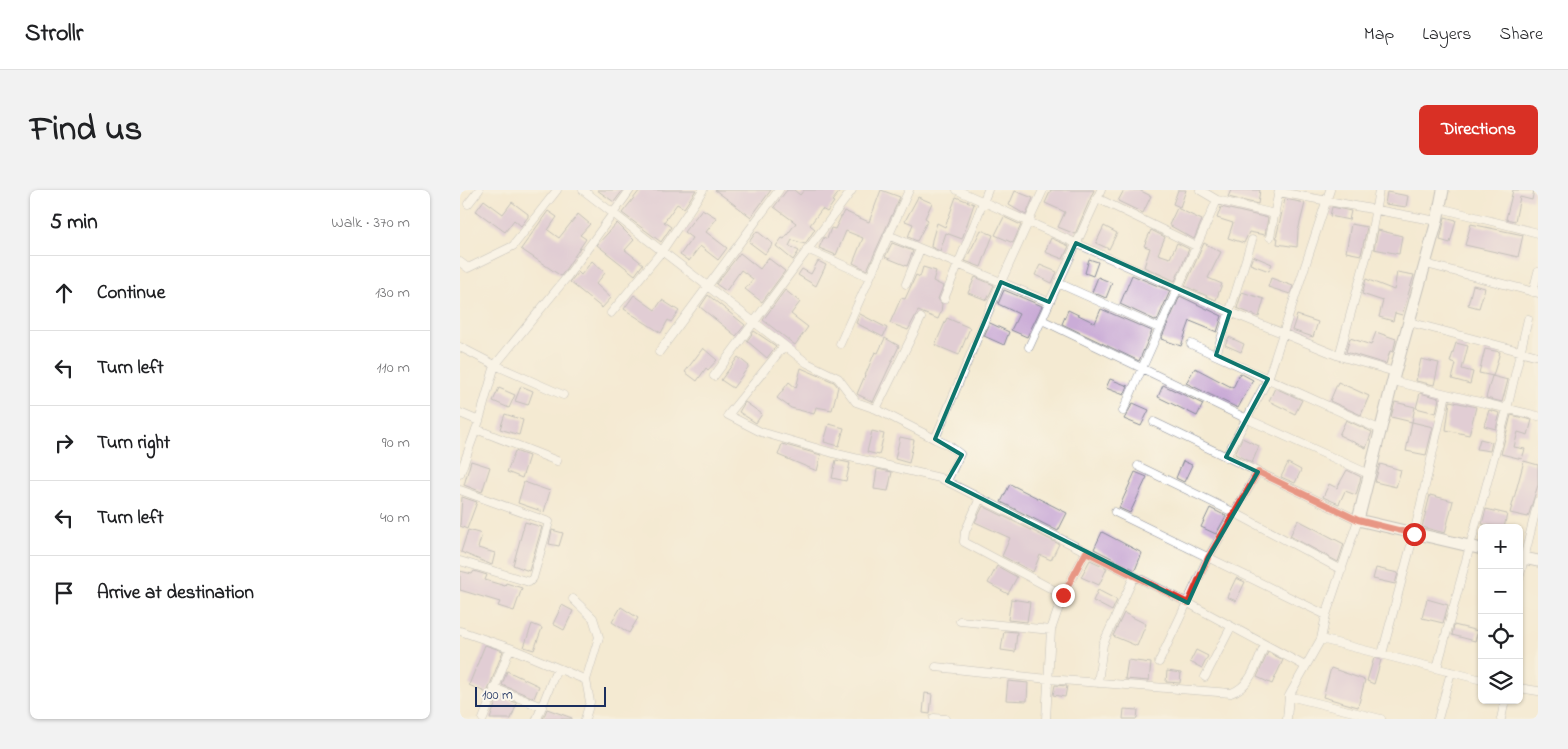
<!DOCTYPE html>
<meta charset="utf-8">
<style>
:root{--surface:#fff;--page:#f2f2f2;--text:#202124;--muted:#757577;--line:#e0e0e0;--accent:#d93025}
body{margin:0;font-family:"Indie Flower",sans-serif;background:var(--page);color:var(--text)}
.controls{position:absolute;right:15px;bottom:15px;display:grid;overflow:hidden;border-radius:8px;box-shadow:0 1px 4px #0004}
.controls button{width:45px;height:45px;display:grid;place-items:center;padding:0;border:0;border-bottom:1px solid var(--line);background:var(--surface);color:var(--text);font:25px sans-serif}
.scale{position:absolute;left:15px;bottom:12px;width:131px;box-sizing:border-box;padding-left:5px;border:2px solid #1b2f5e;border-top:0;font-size:14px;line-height:18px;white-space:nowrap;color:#1b2f5e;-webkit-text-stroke:4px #fbf7ec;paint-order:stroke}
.stop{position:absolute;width:15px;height:15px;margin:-11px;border:4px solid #d93025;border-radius:50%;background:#fff}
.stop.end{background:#d93025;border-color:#fff;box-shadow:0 1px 5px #0008}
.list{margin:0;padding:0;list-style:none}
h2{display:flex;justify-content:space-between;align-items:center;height:65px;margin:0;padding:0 20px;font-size:21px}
h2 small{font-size:16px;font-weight:400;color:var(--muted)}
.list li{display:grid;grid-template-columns:32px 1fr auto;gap:15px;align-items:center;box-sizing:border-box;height:75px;padding:0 20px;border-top:1px solid var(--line)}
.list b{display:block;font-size:19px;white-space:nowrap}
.list em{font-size:16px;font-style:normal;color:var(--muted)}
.icon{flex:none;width:28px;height:28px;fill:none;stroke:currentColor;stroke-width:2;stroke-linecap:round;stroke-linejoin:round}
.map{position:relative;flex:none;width:1078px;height:529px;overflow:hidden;border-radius:8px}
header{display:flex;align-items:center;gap:30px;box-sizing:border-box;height:70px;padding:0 25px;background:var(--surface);border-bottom:1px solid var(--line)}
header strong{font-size:24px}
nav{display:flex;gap:28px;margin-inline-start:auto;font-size:18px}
.intro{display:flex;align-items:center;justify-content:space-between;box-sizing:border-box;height:120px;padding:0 30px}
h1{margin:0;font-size:35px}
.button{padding:12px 22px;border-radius:8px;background:var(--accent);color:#fff;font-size:18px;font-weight:700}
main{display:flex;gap:30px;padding:0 30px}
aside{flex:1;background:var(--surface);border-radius:8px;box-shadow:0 1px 4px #0004}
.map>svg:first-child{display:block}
.building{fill:#caacd7}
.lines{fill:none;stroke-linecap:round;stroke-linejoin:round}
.street-casing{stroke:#888c98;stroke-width:9}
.secondary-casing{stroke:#888c98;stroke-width:13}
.street{stroke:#fff;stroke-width:8}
.secondary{stroke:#fff;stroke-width:11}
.route{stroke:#d93025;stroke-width:6}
.marked{fill:none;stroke:#0f766e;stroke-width:4;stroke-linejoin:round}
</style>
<header>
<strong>Strollr</strong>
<nav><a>Map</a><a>Layers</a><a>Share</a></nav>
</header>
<div class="intro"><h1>Find us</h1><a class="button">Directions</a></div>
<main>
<aside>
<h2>5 min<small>Walk · 370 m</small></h2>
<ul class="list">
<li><svg class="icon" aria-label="ahead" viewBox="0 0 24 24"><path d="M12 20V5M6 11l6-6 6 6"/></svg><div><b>Continue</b></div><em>130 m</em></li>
<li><svg class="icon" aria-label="left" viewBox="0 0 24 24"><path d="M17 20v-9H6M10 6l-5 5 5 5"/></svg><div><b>Turn left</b></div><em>110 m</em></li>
<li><svg class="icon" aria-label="right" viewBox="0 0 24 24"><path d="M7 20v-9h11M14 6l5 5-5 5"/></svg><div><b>Turn right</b></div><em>90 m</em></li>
<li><svg class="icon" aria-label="left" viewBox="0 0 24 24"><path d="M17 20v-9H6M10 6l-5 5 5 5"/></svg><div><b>Turn left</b></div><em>40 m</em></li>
<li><svg class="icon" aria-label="arrive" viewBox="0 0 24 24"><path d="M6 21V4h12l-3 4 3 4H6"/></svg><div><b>Arrive at destination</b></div></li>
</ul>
</aside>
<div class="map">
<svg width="1078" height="529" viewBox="0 0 1078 529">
<rect width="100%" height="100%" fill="#fbf7ec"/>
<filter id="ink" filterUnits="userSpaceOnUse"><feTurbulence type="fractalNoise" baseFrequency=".02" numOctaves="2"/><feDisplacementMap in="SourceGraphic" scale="10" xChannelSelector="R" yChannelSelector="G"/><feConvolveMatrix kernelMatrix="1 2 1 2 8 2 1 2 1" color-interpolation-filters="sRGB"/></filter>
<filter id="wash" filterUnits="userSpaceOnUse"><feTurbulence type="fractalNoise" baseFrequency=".0096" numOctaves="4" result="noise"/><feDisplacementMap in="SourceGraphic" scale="20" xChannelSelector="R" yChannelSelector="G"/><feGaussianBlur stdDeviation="1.12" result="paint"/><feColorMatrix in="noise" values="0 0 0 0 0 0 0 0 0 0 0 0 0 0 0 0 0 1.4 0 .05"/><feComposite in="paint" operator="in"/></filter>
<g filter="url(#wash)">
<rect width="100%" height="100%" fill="#f4ead2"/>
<g id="blocks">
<!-- building -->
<path class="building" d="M137,0H163L154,12Z
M180,0H236L224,18L217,14L204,32L211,37L201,52L162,23Z
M255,0H311L291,27Z
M327,0H334L340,5L344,0H381L372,11L374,12L367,22L362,19L350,35L355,39L345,54L332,50L329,56L339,61L333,70L316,56L322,48L324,49L336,33L314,17Z
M421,0L440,7L407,80L393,73L403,48L386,41L376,65L359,58L364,47L367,49L371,38L375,39L384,21L409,32Z
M591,0H634L615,44L598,37L605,22L585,13Z
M664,0H679L691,6L683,23L658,11Z
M718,0H726L720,17L713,14Z
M771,0H800L798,14L768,7Z
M1053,0H1074L1072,10L1060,7L1055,31L1046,29Z
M555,1L573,8L566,25L549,15Z
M927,2L948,6L946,17L925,14Z
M458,7L472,13L465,28L468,30L457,51L448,47L453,34L445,31Z
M496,7L514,14L502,49L486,43L480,61L471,57L472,50L477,33L485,37Z
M825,9L845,13L838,41L837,57L817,54L818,48H816Z
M24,10L43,24L52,12L68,24V27L61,36L54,30L45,42L16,21Z
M761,17L808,28L805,45L789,42L784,53L768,48L773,33L757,28Z
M872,17L891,21L889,30L870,26Z
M717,18L742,30L734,49L709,35Z
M242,19L257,28L246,42L267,58L258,70L240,56L229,71L220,65L232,48L224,42Z
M88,21L97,27L88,40L99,48L118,24L130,34L120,45L126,49L101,86L61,59Z
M544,27L561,35L553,53L535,45Z
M985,27L996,30L990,53L980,50Z
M157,33L174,50L165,60L183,74L175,85L137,55Z
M891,34L907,37L901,65L886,62Z
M1011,34L1063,45L1058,67L1005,55Z
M644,36L657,43L649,59L636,53Z
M521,40L533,45L521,77L505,71Z
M691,40L705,47L698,64L710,68L717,53L729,59L715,91L684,77L690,58L684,56Z
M918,40L942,46L939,64L914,59Z
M297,41L313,54L305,64L289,52Z
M591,48L609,56L603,69L585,62Z
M432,53L453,61L447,76L425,67Z
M744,53L761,62L748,88L762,94L756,110L725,96Z
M280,63L300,79L308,68L325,81L302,112L285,99L293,89L281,80L266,101L256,94Z
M793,66L812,74L809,81L790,74Z
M629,69L638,72L633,86L625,83Z
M132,71L145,83L136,94L151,108L142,118L110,92L118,82L121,85Z
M358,71L366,75L356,96L338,85L342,79L351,84Z
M580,75L597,82L592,93L575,85Z
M463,77L476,81L473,91L483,96L478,109L482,114L481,122L478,129L458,121L448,140L430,133L441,108L445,109L456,85L460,87Z
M937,82L954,85L942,125L935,123L933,131L919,127L923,111L902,104L906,89L934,100Z
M672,85L710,101L697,131L660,114Z
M515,87L534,95L527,110L508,103Z
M638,87L652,93L646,108L632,102Z
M811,88L833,96L830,104L808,97Z
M1013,95L1025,98L1019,118L1008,115Z
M325,100L340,112L331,124L348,137L335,155L303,130Z
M544,100L582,116L567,147L551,140L559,124L538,114Z
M782,102L804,109L799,127L777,118Z
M174,105L195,120L202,110L219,121L211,132L208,130L201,143L164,119Z
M248,105L285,135L276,146L240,117Z
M720,106L762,126L757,142L730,131L721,156L701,149Z
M641,119L692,141L679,171L602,134L608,120L635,133Z
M400,124L427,138L423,147L396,133Z
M837,125L858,132L853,147L832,140Z
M487,128L510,138L499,165L475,155Z
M530,133L549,142L544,155L524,146Z
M294,141L316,156L307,168L287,151Z
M916,142L936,149L933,162L930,161L926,174L886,162L890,148L911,155Z
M769,147L784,154L781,162L765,155Z
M425,148L439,156L413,212L397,204L415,162L418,163Z
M996,153L1008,156L1002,179L1013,182L1010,194L992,189L996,174L990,172Z
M243,158L257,170L248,180L246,178L237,191L225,182Z
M1025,159L1040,162L1033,186L1019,183Z
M278,167L289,176L273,198L261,190Z
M961,169L979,173L974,195L956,191Z
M341,178L374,192L378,197L372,220L356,217L354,224L331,218L317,208L329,192L336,198Z
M735,178L773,198L780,183L793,190L778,218L726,193Z
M1032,186L1048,190L1042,212L1026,208Z
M650,189L668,196L664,205L646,198Z
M878,192L909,206L901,225L870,211Z
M703,195L743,214L737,226L698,207Z
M61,196L73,201L68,215L55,211Z
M39,198L55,205L49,218L33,211Z
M815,198L842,210L835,224L809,211Z
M960,203L979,208L976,223L956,218Z
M990,211L1016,217L1009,245L986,240Z
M285,212L302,224L296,233L279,222Z
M935,212L955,217L952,232L931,227Z
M673,213L689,220L681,236L664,229Z
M1029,220L1040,223L1036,239L1024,236Z
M45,224L63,230L59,245L40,239Z
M1051,225L1072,230L1068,245L1058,242L1054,257L1065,259L1062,269L1041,264Z
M886,230L912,242L906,258L879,245Z
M952,232L973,237L966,265L946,261Z
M369,234L384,238L379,256L364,252Z
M412,241L424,244L419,265L407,262Z
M440,247L454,250L449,273L435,269Z
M782,248L799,256L792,273L775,264Z
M1020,249L1032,252L1030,261L1017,259Z
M322,254L361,265L357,281L318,265Z
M55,261L69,266L62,288L47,282Z
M376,270L390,273L386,291L372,288Z
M11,271L30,277L22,302L4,295Z
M723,271L732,275L724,292L716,288Z
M1064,271L1078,275V295L1068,327L1050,323Z
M828,273L841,280L835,293L821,287Z
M920,274L941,280L936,297L915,292Z
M417,279L432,282L428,301L414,299Z
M887,280L901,287L896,305L885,301L879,314L863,307L869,294L877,298Z
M675,282L687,287L670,323L659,318Z
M64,292L90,301L84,322L58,313Z
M550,294L607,323L598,341L541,312Z
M970,305L993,311L985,343L962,337Z
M2,307L17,312L7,339L0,336Z
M523,316L599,354L591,370L580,365L573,382L542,366L550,348L515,332Z
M750,318L766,326L756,344L741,337Z
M1026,319L1047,324L1044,338L1022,334Z
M838,330L884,354L878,372L830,346Z
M65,332L82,337L69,381L53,375Z
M8,340L22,344L18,358L35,363L32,375L1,362Z
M92,340L103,343L99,356L89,354Z
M642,342L682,363L675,380L634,359Z
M630,370L647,378L639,395L621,387Z
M537,376L557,387L548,404L528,393Z
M916,378L938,383L935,394L913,389Z
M0,381L12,384L14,381L27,385L25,390L45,396L46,393L62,398L54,421L38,416L40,412L0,400Z
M776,388L785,392L776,411L767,407Z
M638,400L657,410L652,421L633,411Z
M551,409L570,412L567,432L548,430Z
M967,409L988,415L983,433L962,428Z
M102,415L113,421L104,440L93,434Z
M161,417L178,428L169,443L152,432Z
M664,423L686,434L677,456L653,446Z
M72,434L82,438L74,460L64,457Z
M994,435L1018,441L1015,451L992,445Z
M544,441L557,442L555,462L541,460Z
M25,455L43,461L27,503L9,495Z
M736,460L748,466L742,478L730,472Z
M808,462L823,470L812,494L797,487Z
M914,468L921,470L914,494L907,491Z
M668,470L691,473L689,491L665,489Z
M871,478L905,490L898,517L863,507Z
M47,481L79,496L74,508L42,495Z
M707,481L721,483L720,493L706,492Z
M548,491L568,493L567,511L546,510Z
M595,495L607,496L605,507L593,505Z
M465,503L472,504L470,524L463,523Z
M38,506L57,513L51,529H30Z
M87,519L112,528V529H83Z
M664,519L678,520L677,529H663Z"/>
</g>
</g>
<g filter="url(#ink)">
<use href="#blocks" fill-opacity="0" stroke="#888c98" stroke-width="1"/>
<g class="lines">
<defs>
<path id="street" d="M123,0L347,173L378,188L396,212L416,219L461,128
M497,0L770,122L879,166L935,182
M740,0L757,10L815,24
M819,2L977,31
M637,8L736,56
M8,14L19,0
M980,18L1078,43
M428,45L589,112
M810,47L819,0
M347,59L410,87
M0,72L8,78L53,56L97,0
M966,74L1078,103
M598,93L699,138
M446,94L460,59
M1073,102L1078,82
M484,109L528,0
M151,123L202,61L243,0
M582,130L785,228L909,284
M949,132L1078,166
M380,154L449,0
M731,154L921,240
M324,156L268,225L301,242L373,263L480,288L728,413L845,476
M0,157L35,175L103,205
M569,157L641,0
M199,162L319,0
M756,165L792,50
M879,166L909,57L919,0
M254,186L392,0
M933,191L1078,226
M416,219L475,249
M663,221L757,10
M0,223L19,231
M694,232L898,330L866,425L861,449L829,506L827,529
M16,239L97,271
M766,267L808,189L870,0
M678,276L775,323L882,380
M0,284L19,231L35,175L107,87L170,0
M487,291L500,264L488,255L475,249L541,92L583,0
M0,300L89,332L73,388L69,392L0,371
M520,308L505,342L504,352L603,405
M655,322L866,425
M1059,389L1078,311
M113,409L133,428L139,447L126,490L130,512L125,529
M500,431L591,440
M0,441L50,458L126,490
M861,449L1022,490
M922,464L954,344L986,204
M699,472L748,368L798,282
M476,477L588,489L771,503C791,497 797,472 805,455
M977,478L1047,219L1068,129
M745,487L771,437
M638,493L643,454L674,387
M34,498L82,517
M1059,498L1078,501
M829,506L921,529
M474,528L485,529
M23,529L50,458
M77,529L97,478
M586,529L591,440L603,405L626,362
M978,529L991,482
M1041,529L1045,510"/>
<path id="secondary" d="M983,0L977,31L935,182L898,330L1022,359
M1059,367L1078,371"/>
</defs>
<!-- street casing -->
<use href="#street" class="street-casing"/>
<!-- secondary casing -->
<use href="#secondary" class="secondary-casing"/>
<!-- street -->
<use href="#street" class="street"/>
<!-- secondary -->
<use href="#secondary" class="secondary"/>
</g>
</g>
<g class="lines" filter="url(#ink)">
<!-- route -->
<path class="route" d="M603,405L626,362L728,413L748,368L798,282L898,330L954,344"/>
</g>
<!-- marked area -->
<path d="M0 0H1078V529H0ZM616,53L770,122L756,165L808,189L766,267L798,282L748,368L728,413L487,291L502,265L475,249L541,92L589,112Z" fill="#f4ead2" fill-opacity=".55" fill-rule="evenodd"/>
<path class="marked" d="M616,53L770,122L756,165L808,189L766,267L798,282L748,368L728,413L487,291L502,265L475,249L541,92L589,112Z"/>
</svg>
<div class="controls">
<button>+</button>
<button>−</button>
<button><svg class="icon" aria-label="locate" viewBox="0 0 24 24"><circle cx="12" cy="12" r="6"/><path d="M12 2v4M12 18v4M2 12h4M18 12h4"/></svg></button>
<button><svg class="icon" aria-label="layers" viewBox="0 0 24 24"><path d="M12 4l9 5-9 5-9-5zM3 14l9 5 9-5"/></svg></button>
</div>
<div class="scale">100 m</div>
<div class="stop" style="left:954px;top:344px"></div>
<div class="stop end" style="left:603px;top:405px"></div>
</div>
</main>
